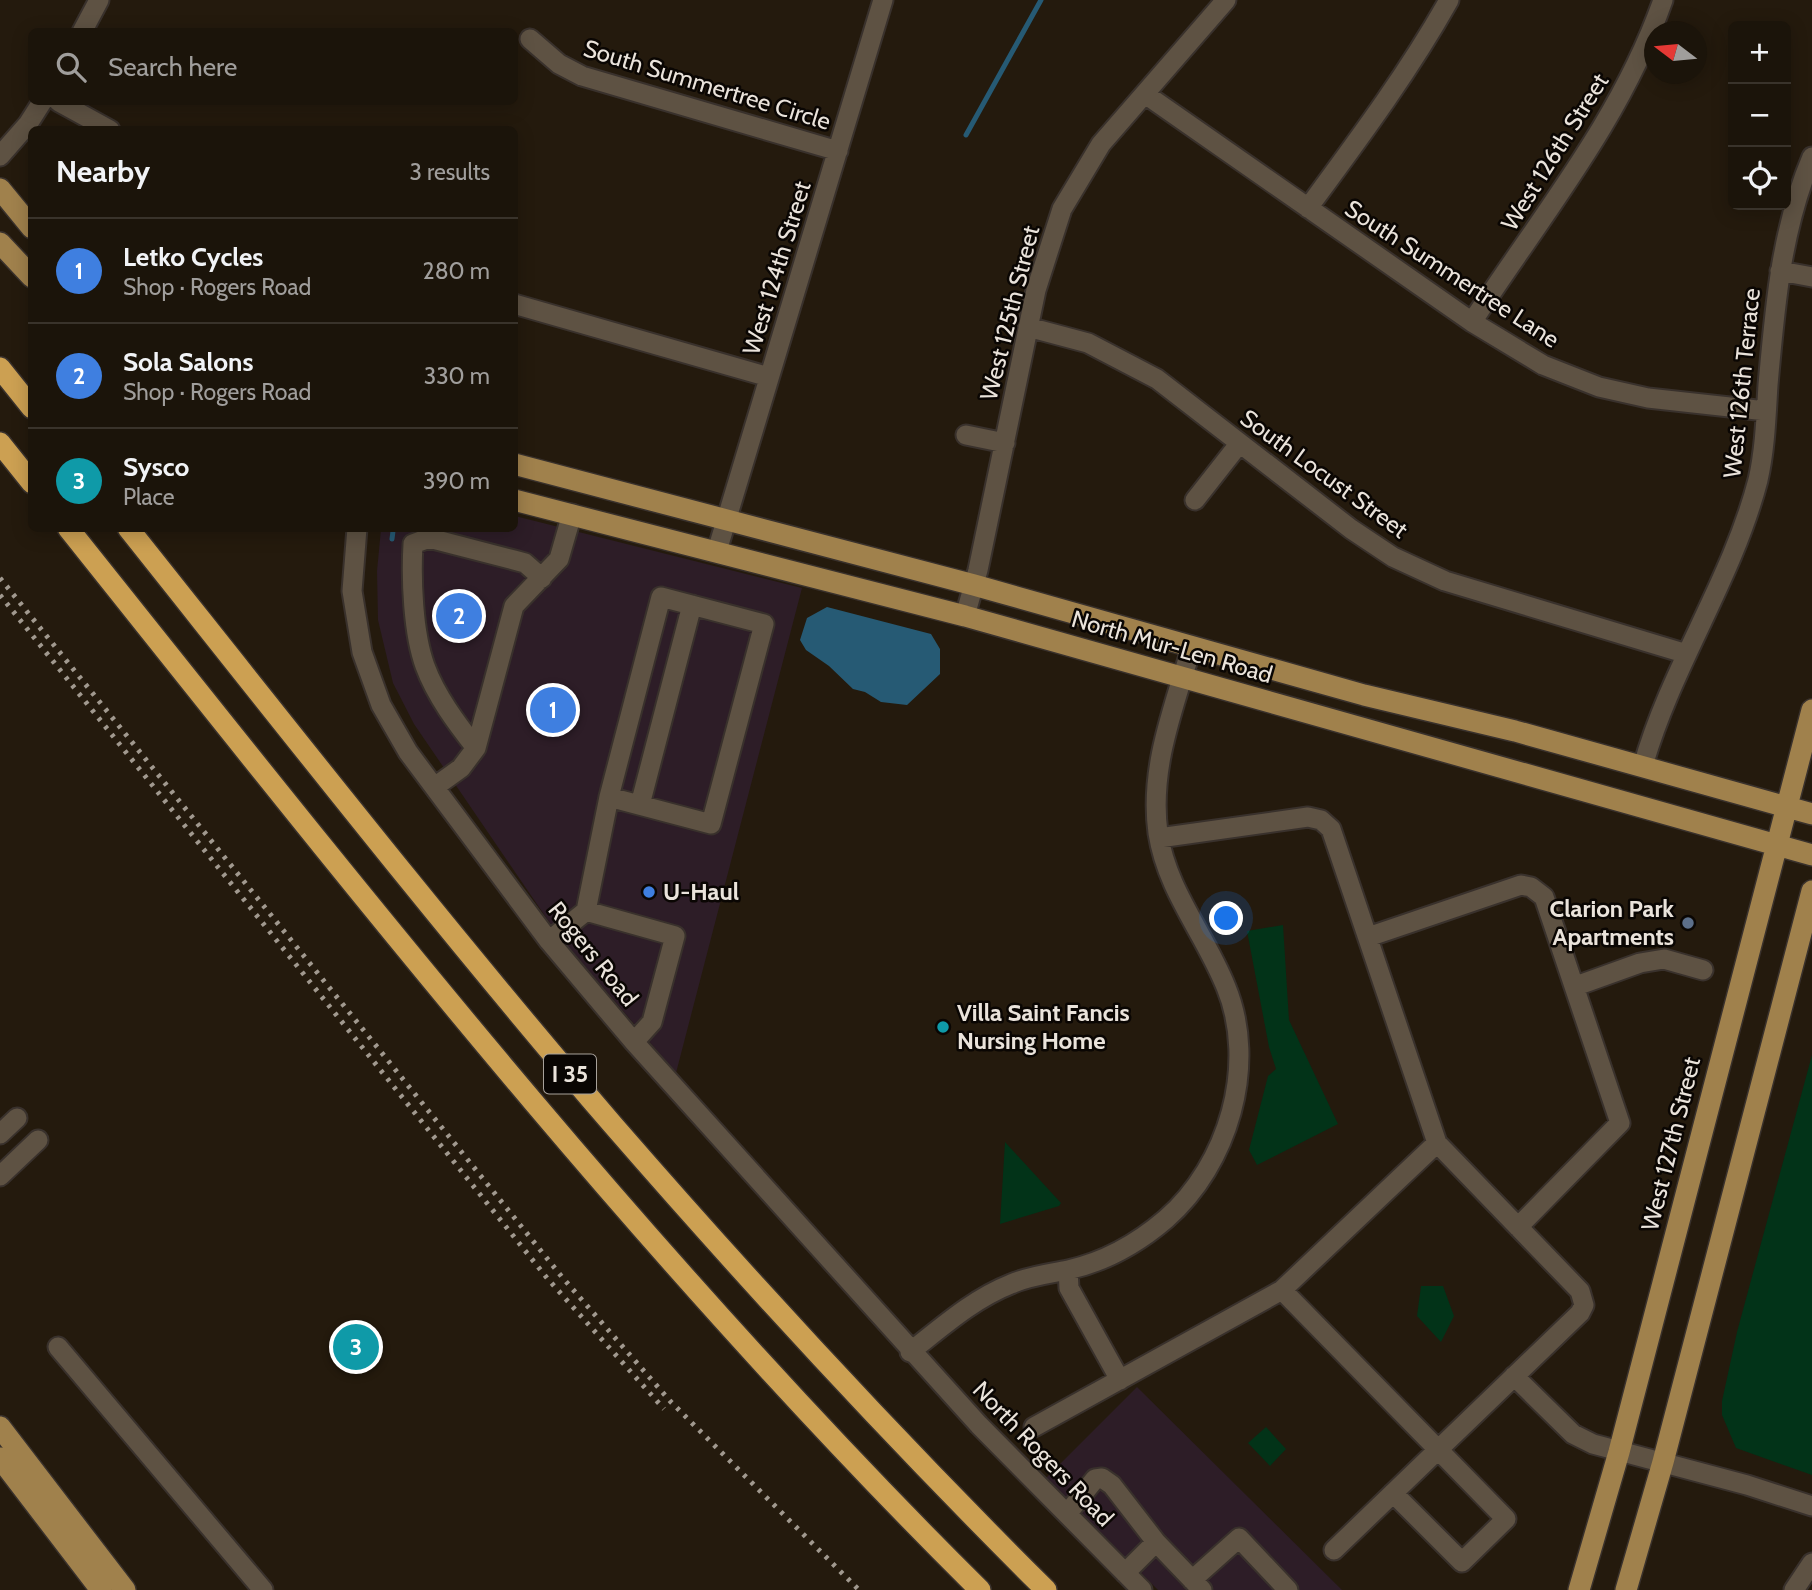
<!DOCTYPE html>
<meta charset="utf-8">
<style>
:root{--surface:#1b140a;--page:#282118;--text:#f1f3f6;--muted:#a09e9c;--line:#39332b;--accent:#db2777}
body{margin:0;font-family:Cabin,sans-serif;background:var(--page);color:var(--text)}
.controls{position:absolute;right:21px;top:21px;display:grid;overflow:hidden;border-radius:10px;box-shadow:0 4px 18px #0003}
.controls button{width:63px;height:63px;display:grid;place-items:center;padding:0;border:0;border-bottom:2px solid var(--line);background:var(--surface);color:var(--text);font:35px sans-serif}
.compass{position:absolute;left:1644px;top:21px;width:63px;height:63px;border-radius:50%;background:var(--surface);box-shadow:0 4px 18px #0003;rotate:286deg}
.you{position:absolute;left:1227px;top:919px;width:24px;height:24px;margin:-18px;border:5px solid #fff;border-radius:50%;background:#1a73e8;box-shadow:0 0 0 10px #1a73e833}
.badge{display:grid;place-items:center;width:46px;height:46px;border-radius:50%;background:var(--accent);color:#fff;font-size:23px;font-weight:700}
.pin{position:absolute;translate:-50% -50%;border:4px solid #fff;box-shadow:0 2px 7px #0006}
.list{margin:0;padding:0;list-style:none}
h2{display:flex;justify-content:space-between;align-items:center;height:91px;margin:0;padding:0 28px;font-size:30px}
h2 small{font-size:23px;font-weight:400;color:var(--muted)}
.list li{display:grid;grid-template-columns:46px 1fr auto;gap:21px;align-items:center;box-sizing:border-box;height:105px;padding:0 28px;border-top:2px solid var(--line)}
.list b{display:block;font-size:26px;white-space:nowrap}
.list p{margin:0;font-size:23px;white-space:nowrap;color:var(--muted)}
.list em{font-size:23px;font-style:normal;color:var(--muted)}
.icon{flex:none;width:38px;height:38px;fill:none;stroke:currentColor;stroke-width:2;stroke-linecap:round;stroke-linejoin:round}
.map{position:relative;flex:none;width:1812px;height:1590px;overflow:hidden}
.search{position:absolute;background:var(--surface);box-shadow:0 4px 18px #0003;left:28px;top:28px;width:490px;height:77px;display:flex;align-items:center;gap:18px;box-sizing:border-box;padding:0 24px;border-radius:10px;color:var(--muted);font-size:26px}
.panel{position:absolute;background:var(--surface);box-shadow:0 4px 18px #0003;left:28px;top:126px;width:490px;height:406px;border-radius:10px}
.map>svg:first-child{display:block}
.commercial{fill:#2d1d27}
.green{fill:#023318}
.water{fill:#265a74}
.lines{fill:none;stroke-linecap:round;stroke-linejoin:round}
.stream{stroke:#265a74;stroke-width:5}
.minor-casing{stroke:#39312c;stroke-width:23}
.major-casing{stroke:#39312c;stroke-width:24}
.highway-casing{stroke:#39312c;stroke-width:24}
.minor{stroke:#5e5243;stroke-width:19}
.major{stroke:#a0814c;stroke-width:21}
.highway{stroke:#cca052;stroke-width:21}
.rail{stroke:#a1998f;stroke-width:5;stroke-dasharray:3.5 7;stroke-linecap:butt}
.shop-dot{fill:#3f7fe0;stroke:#0a0603;stroke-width:2.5}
.service-dot{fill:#5c6f8a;stroke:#0a0603;stroke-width:2.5}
.culture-dot{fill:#0f9aa8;stroke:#0a0603;stroke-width:2.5}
.labels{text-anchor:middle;stroke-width:5;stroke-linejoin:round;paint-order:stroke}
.shield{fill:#0a0603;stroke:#a7a19a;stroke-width:2}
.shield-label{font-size:23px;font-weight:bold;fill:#eae3db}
.street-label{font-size:24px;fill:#eae3db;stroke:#0a0603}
.poi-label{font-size:24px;font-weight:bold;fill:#eae3db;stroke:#0a0603;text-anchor:start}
</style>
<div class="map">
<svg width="1812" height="1590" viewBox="0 0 1812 1590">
<rect width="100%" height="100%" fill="#241a0d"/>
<!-- commercial -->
<path class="commercial" d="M515,516L802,588L676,1073L558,935L414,724L393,683L378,620L377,571L381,529L514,528Z
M1137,1387L1342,1590H1158L1046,1478Z"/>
<!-- green -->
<path class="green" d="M1283,925L1289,1020L1338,1124L1257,1165L1249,1150L1268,1076L1276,1069L1269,1047L1247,931Z
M1812,1055V1475L1736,1448L1722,1415V1401L1737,1332Z
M1005,1142L1061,1203L1059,1206L1000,1224Z
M1421,1286H1443L1454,1316L1441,1342L1417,1316Z
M1266,1427L1286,1449L1270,1466L1248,1443Z"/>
<!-- water -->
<path class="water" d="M827,607L931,634L940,649V674L907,705L881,702L865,692L853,689L829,666L806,650L800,640L807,618Z"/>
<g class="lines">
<!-- stream -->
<path class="stream" d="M966,135L1041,0
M390,528L393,531L392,539"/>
<defs>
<path id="minor" d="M82,32L99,0
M530,39L559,64L582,76L838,151
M1145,94L1472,322L1543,365L1599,387L1648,398L1766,411
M59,102L110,130
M0,156L28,124L42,102
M1308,208C1358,140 1408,73 1449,0
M1780,271L1812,277
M514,304L769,377
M1472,322C1541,216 1621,120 1663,0
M1028,327L1088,343L1157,379L1351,529L1393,557L1445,581L1687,654
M966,435L1005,443
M1195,500L1239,444
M357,528L352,591L362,652L381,705L408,752L549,941L634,1042L979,1425L1142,1590
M717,551L883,0
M965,616L978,570L1036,290L1062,209L1101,144L1226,0
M476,748C457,724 436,696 425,666C413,633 411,579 413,544L429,538L514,560L525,563L542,578
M1643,766C1671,667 1732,580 1758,480C1765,449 1766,417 1768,385C1775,306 1781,230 1812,157
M436,786L461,768L476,748L514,606L559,559L572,514
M640,805L692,605
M1159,838L1308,817L1321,820L1331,829L1437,1143L1580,1291L1584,1305L1580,1313L1334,1550
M586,911L609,797L661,597L764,624L711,824L609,797
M1368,937L1521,885L1531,887L1544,897L1620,1123L1518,1227
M549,941L586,911L675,936L652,1022L634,1042
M1576,986L1640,963L1664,959L1703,970
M0,1134L17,1118
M0,1176L38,1140
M1068,1270L1069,1288L1120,1380
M1282,1290L1506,1519L1462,1562L1393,1493
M58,1347L263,1590
M910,1352C942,1327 973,1299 1011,1284C1029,1276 1048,1274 1068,1270C1104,1262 1138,1243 1166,1219C1228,1165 1258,1065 1226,987C1205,934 1167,891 1158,833C1149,768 1174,707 1192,646
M1514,1376L1573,1434L1593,1444L1747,1485L1812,1506
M1034,1427L1282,1290L1437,1143
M1067,1514L1095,1479L1102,1478L1112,1485L1156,1542L1202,1590
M1125,1573L1156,1542
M1192,1580L1239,1538L1288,1590
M1794,1590L1812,1563"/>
<path id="major" d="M0,189L32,228
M0,243L32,277
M514,464L974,585L1364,695L1515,731L1812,814
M514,500L965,616L1812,855
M0,1427L125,1590
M0,1458L101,1590
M1579,1590L1619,1452L1812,710
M1626,1590L1663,1462L1812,891"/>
<path id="highway" d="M0,368L32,408
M0,443L32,483
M68,528C359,893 648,1261 980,1590
M128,528C288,729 446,931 613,1125C752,1285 896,1441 1046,1590"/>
</defs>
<!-- minor casing -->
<use href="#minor" class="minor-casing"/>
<!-- major casing -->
<use href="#major" class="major-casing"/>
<!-- highway casing -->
<use href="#highway" class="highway-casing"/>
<!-- minor -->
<use href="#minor" class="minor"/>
<!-- major -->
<use href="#major" class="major"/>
<!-- highway -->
<use href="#highway" class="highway"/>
<!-- rail -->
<path class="rail" d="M0,578L562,1277L671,1402L859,1590
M0,595L547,1278L664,1409"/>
</g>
<!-- markers -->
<circle class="shop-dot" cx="649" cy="892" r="7"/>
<circle class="service-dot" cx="1688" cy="923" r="7"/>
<circle class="culture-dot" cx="943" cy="1027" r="7"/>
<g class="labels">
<!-- shield labels -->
<rect class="shield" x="544" y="1054.5" width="52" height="39" rx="5"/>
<g class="shield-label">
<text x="570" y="1082">I 35</text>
</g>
<!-- street labels -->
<g class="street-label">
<text transform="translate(707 85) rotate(17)" y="8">South Summertree Circle</text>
<text transform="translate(1555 152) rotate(-58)" y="8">West 126th Street</text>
<text transform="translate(777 268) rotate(-73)" y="8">West 124th Street</text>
<text transform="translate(1452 274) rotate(33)" y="8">South Summertree Lane</text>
<text transform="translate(1010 313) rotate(-76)" y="8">West 125th Street</text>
<text transform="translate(1742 383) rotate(-84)" y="8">West 126th Terrace</text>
<text transform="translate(1324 474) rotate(36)" y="8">South Locust Street</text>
<text transform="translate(1172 647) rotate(16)" y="8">North Mur-Len Road</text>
<text transform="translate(593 954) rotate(51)" y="8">Rogers Road</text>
<text transform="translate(1671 1144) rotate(-76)" y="8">West 127th Street</text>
<text transform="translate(1043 1454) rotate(46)" y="8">North Rogers Road</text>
</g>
<!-- poi labels -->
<g class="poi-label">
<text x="663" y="900">U-Haul</text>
<text x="1674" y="917" text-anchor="end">Clarion Park<tspan x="1674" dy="28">Apartments</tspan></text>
<text x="957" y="1021">Villa Saint Fancis<tspan x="957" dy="28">Nursing Home</tspan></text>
</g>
</g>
</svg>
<div class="controls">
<button>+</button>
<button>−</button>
<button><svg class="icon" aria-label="locate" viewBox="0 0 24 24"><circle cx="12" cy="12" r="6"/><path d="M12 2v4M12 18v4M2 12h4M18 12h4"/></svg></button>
</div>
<svg class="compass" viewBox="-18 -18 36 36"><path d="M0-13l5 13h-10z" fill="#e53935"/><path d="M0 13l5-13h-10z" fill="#a09e9c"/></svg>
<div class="you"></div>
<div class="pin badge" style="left:553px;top:710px;background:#3f7fe0">1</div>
<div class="pin badge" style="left:459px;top:616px;background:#3f7fe0">2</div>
<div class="pin badge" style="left:356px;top:1347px;background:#0f9aa8">3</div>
<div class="search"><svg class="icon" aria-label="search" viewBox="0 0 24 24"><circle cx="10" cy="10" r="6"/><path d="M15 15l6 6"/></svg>Search here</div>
<section class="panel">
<h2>Nearby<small>3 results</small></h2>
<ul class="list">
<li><span class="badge" style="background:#3f7fe0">1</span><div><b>Letko Cycles</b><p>Shop · Rogers Road</p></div><em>280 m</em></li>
<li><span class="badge" style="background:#3f7fe0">2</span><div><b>Sola Salons</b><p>Shop · Rogers Road</p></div><em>330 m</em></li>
<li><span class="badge" style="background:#0f9aa8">3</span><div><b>Sysco</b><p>Place</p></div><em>390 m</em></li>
</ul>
</section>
</div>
